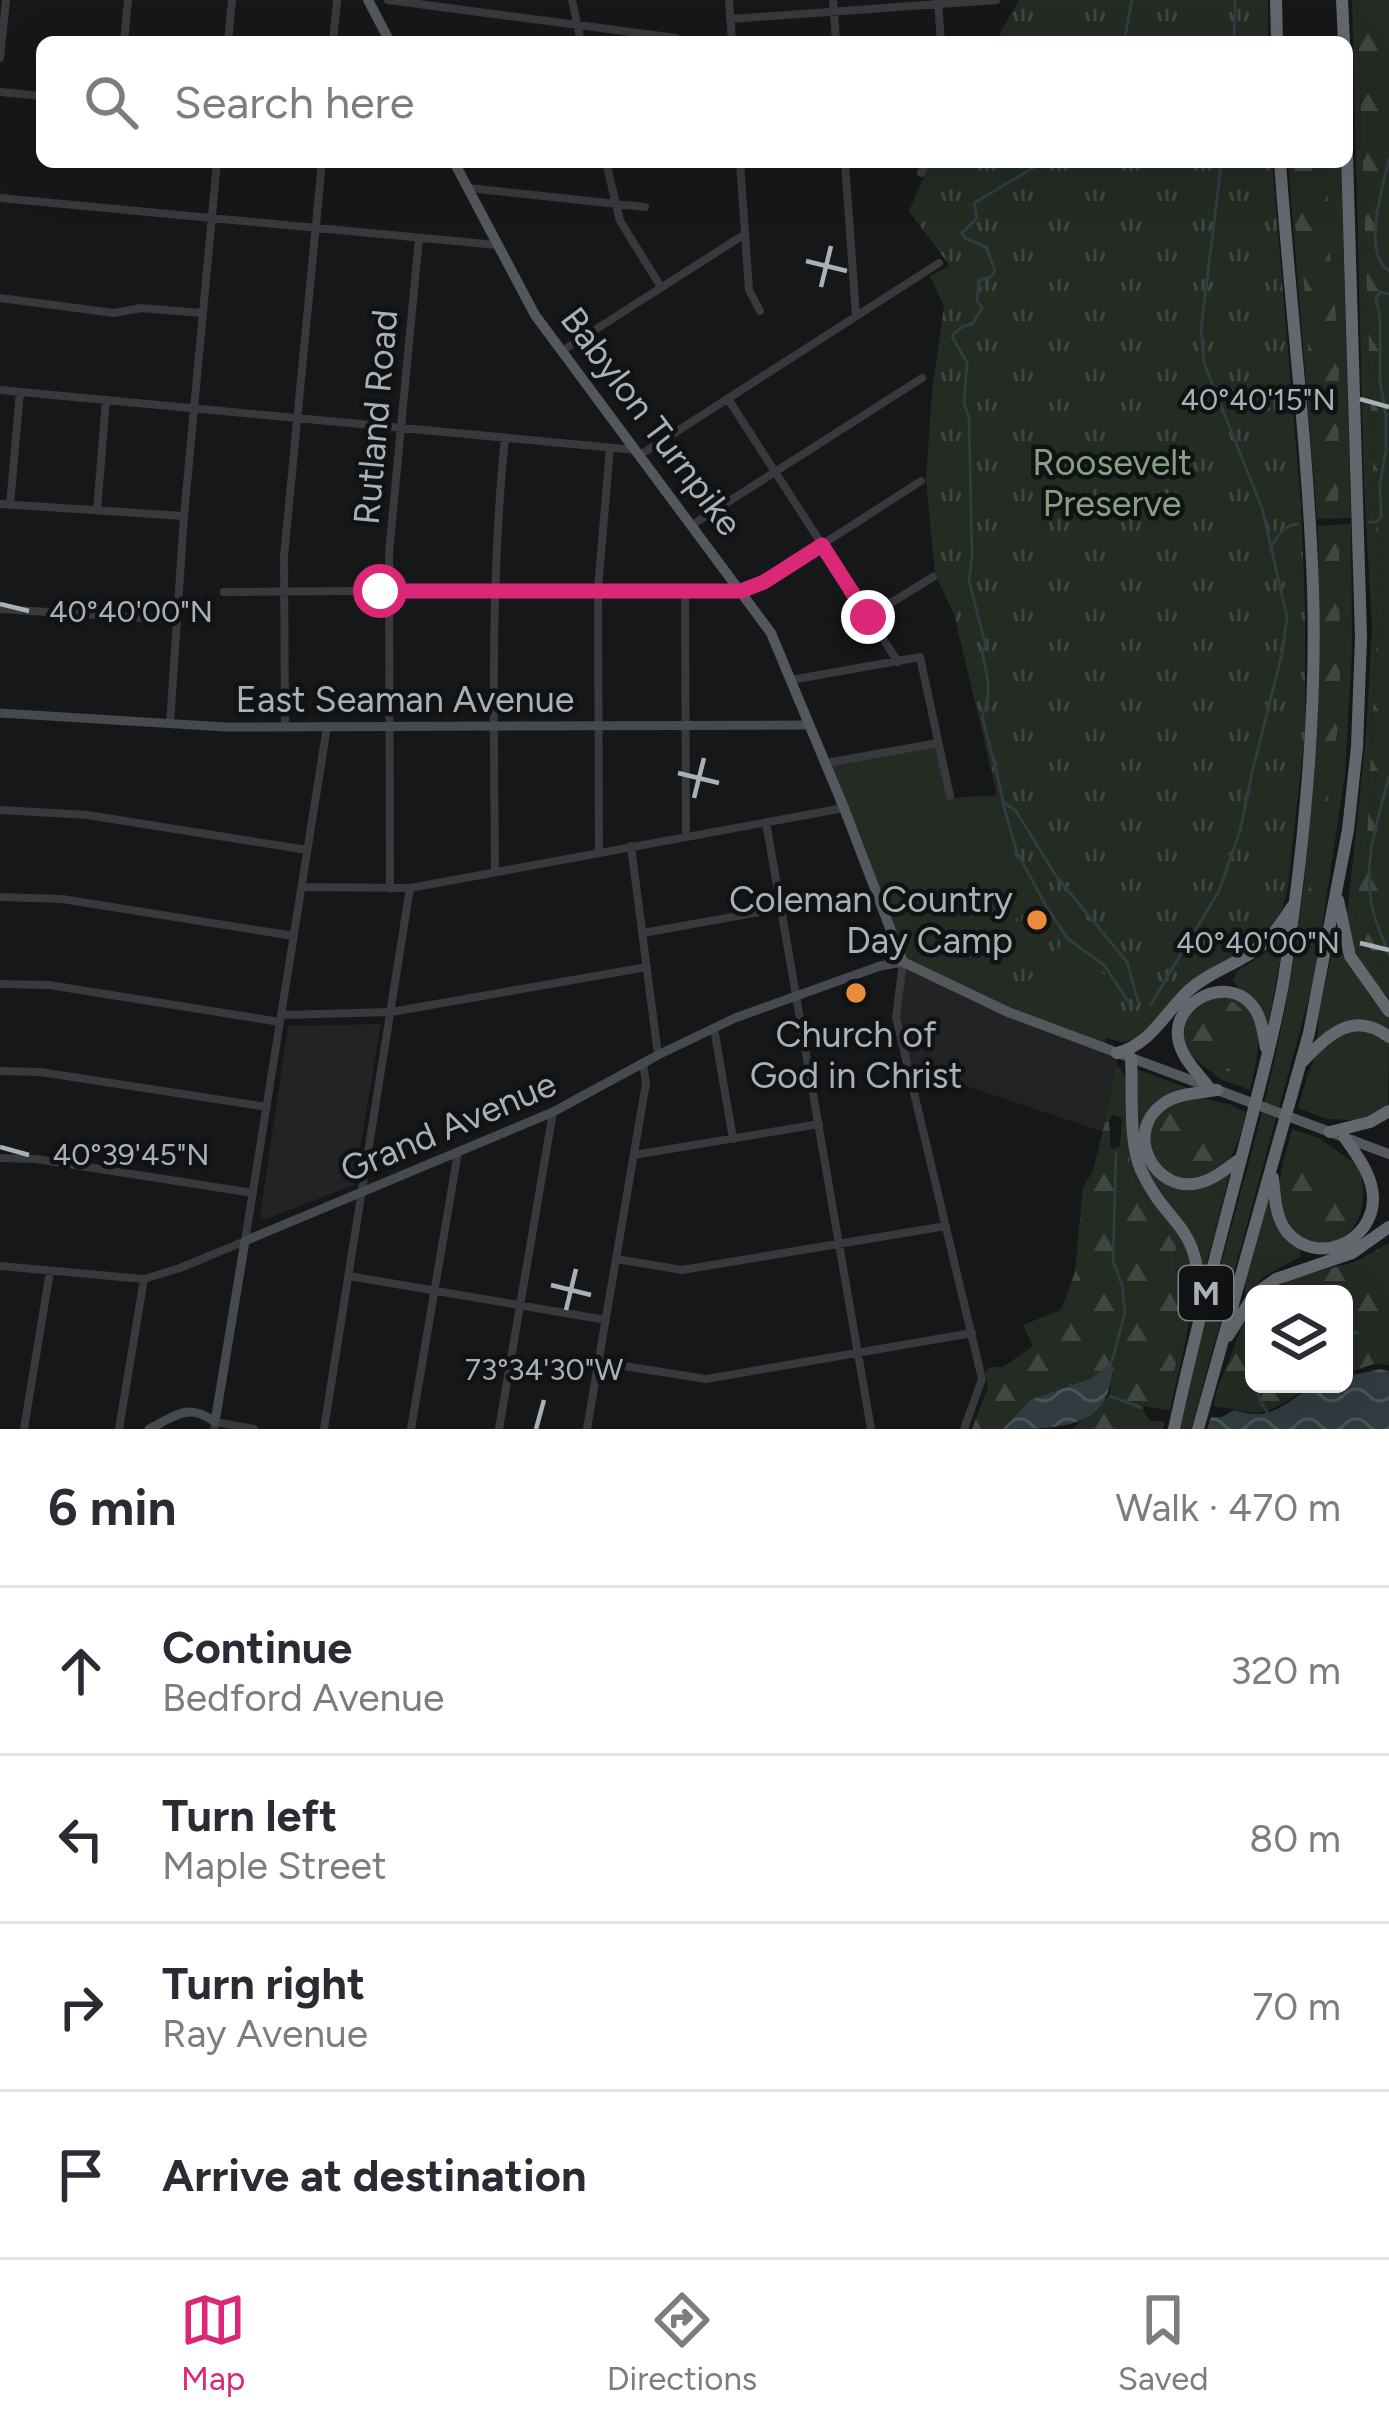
<!DOCTYPE html>
<meta charset="utf-8">
<style>
:root{--surface:#fff;--page:#f2f2f3;--text:#2b2b33;--muted:#7c7c81;--line:#e1e1e2;--accent:#db2777}
body{margin:0;font-family:Figtree,sans-serif;background:var(--page);color:var(--text)}
.controls{position:absolute;right:36px;bottom:36px;display:grid;overflow:hidden;border-radius:18px;box-shadow:0 12px 48px #0002}
.controls button{width:108px;height:108px;display:grid;place-items:center;padding:0;border:0;border-bottom:3px solid var(--line);background:var(--surface);color:var(--text);font:60px sans-serif}
.stop{position:absolute;width:36px;height:36px;margin:-27px;border:9px solid #db2777;border-radius:50%;background:#fff}
.stop.end{background:#db2777;border-color:#fff;box-shadow:0 3px 12px #0008}
.list{margin:0;padding:0;list-style:none}
h2{display:flex;justify-content:space-between;align-items:center;height:156px;margin:0;padding:0 48px;font-size:51px}
h2 small{font-size:39px;font-weight:400;color:var(--muted)}
.list li{display:grid;grid-template-columns:78px 1fr auto;gap:36px;align-items:center;box-sizing:border-box;height:168px;padding:0 48px;border-top:3px solid var(--line)}
.list b{display:block;font-size:45px;white-space:nowrap}
.list p{margin:0;font-size:39px;white-space:nowrap;color:var(--muted)}
.list em{font-size:39px;font-style:normal;color:var(--muted)}
.icon{flex:none;width:66px;height:66px;fill:none;stroke:currentColor;stroke-width:2;stroke-linecap:round;stroke-linejoin:round}
.map{position:relative;flex:none;width:1389px;height:1429px;overflow:hidden}
.search{position:absolute;background:var(--surface);box-shadow:0 12px 48px #0002;left:36px;right:36px;top:36px;height:132px;display:flex;align-items:center;gap:30px;box-sizing:border-box;padding:0 42px;border-radius:18px;color:var(--muted);font-size:45px}
.sheet{height:828px;background:var(--surface)}
nav{display:flex;justify-content:space-around;align-items:center;box-sizing:border-box;height:168px;border-top:3px solid var(--line);background:var(--surface);font-size:33px;color:var(--muted)}
nav a{display:grid;justify-items:center;gap:6px}
nav .on{color:var(--accent)}
.map>svg:first-child{display:block}
.built{fill:#222325}
.grass{fill:#232b23}
.forest{fill:url(#forest-firs)}
.park{fill:url(#park-tufts)}
.water{fill:url(#water-waves)}
.lines{fill:none;stroke-linecap:round;stroke-linejoin:round}
.stream{stroke:#303c40;stroke-width:3}
.street{stroke:#37393d;stroke-width:8}
.secondary{stroke:#46494d;stroke-width:9}
.primary{stroke:#54575c;stroke-width:10}
.highway{stroke:#64686e;stroke-width:12}
.route{stroke:#db2777;stroke-width:15}
.ticks{fill:none;stroke:#a9b0b7;stroke-width:4.5}
.poi-dot{fill:#e98d3d;stroke:#111213;stroke-width:4.5}
.labels{text-anchor:middle;stroke-width:9;stroke-linejoin:round;paint-order:stroke}
.shield{fill:#111213;stroke:#7b8186;stroke-width:3}
.shield-label{font-size:33px;font-weight:bold;fill:#a9b0b7}
.street-label{font-size:36px;fill:#a9b0b7;stroke:#111213}
.park-label{font-size:36px;fill:#86a181;stroke:#111213}
.poi-label{font-size:36px;fill:#a9b0b7;stroke:#111213;text-anchor:end}
.ticks-label{font-size:30px;text-anchor:middle;fill:#a9b0b7;stroke:#111213;stroke-width:9;stroke-linejoin:round;paint-order:stroke}
</style>
<div class="map">
<svg width="1389" height="1429" viewBox="0 0 1389 1429">
<defs>
<pattern id="forest-firs" width="22" height="20" patternUnits="userSpaceOnUse" patternTransform="scale(3)"><rect width="22" height="20" fill="#232b23"/><path d="M5 1l3.5 6h-7zM16 11l3.5 6h-7z" fill="#404741"/></pattern>
<pattern id="park-tufts" width="24" height="20" patternUnits="userSpaceOnUse" patternTransform="scale(3)"><rect width="24" height="20" fill="#232b23"/><path d="M3 7l-1-3M5 7V3M7 7l1-3M15 17l-1-3M17 17v-4M19 17l1-3" fill="none" stroke="#404741"/></pattern>
<pattern id="water-waves" width="16" height="10" patternUnits="userSpaceOnUse" patternTransform="scale(3)"><rect width="16" height="10" fill="#303c40"/><path d="M0 5q4-4 8 0t8 0" fill="none" stroke="#4b5659"/></pattern>
</defs>
<rect width="100%" height="100%" fill="#161718"/>
<!-- built -->
<path class="built" d="M903,963L1118,1055L1103,1132L910,1067L898,1017Z
M381,1024L354,1185L264,1220L260,1216L288,1026Z"/>
<!-- grass -->
<path class="grass" d="M1352,0H1357L1374,497L1379,578L1366,856L1354,909L1356,925L1389,980V999C1369,974 1353,955 1346,924L1366,736L1372,627L1364,486Z
M1272,162L1301,508L1305,610L1294,829L1288,886L1282,910L1201,975L1141,1039L1121,1042L1107,1038L1102,1049L903,963L827,764L937,745L949,798L997,795L1013,847Z
M1288,162H1341L1351,518L1317,519Z
M1351,524L1352,652L1345,775L1314,980L1191,1429H1180C1209,1289 1257,1154 1284,1014C1315,853 1321,690 1318,526Z
M1339,920L1362,981L1389,1017V1032L1372,1023L1317,1041L1319,1013Z
M1282,925L1280,960L1267,1032L1233,980L1237,971L1265,953Z
M1213,995C1274,999 1259,1047 1250,1090L1220,1079L1195,1059L1191,1060L1183,1043L1186,1014Z
M1361,1028L1389,1041L1388,1107L1353,1123L1351,1120L1326,1119L1298,1108C1310,1067 1314,1037 1361,1028Z
M1116,1064C1142,1086 1121,1132 1133,1161C1143,1188 1172,1212 1185,1238C1206,1281 1179,1365 1170,1411L1165,1410L1183,1333L1180,1289L1175,1263L1176,1246L1138,1189L1125,1143L1120,1146L1122,1118L1112,1115L1109,1122H1105Z
M1136,1069L1193,1090C1150,1103 1150,1101 1141,1145L1176,1186L1231,1169L1202,1281L1200,1250L1190,1232L1144,1171L1138,1149Z
M1197,1097L1229,1104L1246,1112C1242,1126 1239,1145 1230,1158C1184,1221 1111,1135 1168,1104C1176,1100 1188,1099 1197,1097Z
M1292,1129L1319,1138L1353,1162L1357,1160C1389,1254 1287,1271 1279,1203C1277,1178 1286,1153 1292,1129Z
M1271,1188L1296,1244L1301,1250L1300,1257L1263,1277L1245,1300V1283Z"/>
<!-- forest -->
<path class="forest" d="M1357,0H1389V980L1356,925L1354,909L1366,856L1373,710L1379,578L1374,497Z
M1295,162H1328V236L1339,347L1338,517L1319,518L1303,269L1294,219Z
M1319,528H1339L1340,712L1306,953L1302,962L1300,952C1305,916 1311,879 1314,842C1325,738 1323,632 1319,528Z
M1233,1002L1242,1010L1243,1027L1208,1043L1206,1056L1213,1063L1230,1069L1233,1079C1201,1065 1191,1058 1186,1023L1194,1011Z
M1202,1102L1224,1110L1218,1119L1220,1128L1229,1141L1217,1165L1210,1170C1176,1175 1174,1172 1154,1145C1158,1117 1175,1105 1202,1102Z
M1105,1122H1109L1111,1149L1123,1145L1124,1139L1138,1189L1176,1246L1175,1263L1180,1289L1183,1333L1165,1410L1139,1405L1150,1421H1165L1162,1429H1072L1110,1395L1112,1362L1092,1378L1030,1400L1003,1429H972L988,1387L985,1372L990,1367H1003L1033,1346L1023,1325L1061,1310L1075,1272L1083,1187L1093,1171Z
M1312,1162C1321,1169 1336,1174 1344,1182C1389,1233 1271,1266 1288,1172L1299,1164Z
M1389,1243V1365L1374,1364L1344,1374V1294H1266L1292,1278L1355,1262Z
M1254,1306V1384H1317L1272,1409L1257,1413L1213,1406C1217,1385 1226,1369 1233,1350C1239,1333 1243,1321 1254,1306Z"/>
<!-- park -->
<path class="park" d="M1019,0H1268V42H995Z
M930,162H1272L1301,507L1305,610V732L1288,886L1282,910L1267,935L1147,1032L1113,1024L1122,1001L1112,982L1067,941L1015,855L997,795L954,614L935,575L926,479L932,392L944,306L930,276L950,266L909,211Z
M991,897L1004,926L1035,908L1062,944L1012,999L973,978L972,965L1004,927L979,936L967,907Z"/>
<!-- water -->
<path class="water" d="M1112,1361C1114,1429 1063,1429 1003,1429L1030,1400L1092,1378Z
M1380,1369L1389,1371V1429H1207L1211,1417H1222L1234,1410C1279,1425 1287,1394 1324,1384C1326,1384 1343,1384 1344,1384V1377Z"/>
<g class="lines">
<!-- stream -->
<path class="stream" d="M1124,42L1132,0
M1234,42L1235,0
M1389,159C1383,187 1361,253 1389,271
M1043,162L974,203L977,218L962,233L965,238L986,247L995,270L991,277L979,280L977,301L982,308L972,324L963,326L952,336L967,363L964,403L969,418L972,557L969,581L986,647L982,652C987,674 993,696 982,716C989,745 998,773 1003,802L1016,811L1056,876L1127,962L1138,1001
M1369,522H1376L1381,517L1380,484L1386,450V417L1380,381V317L1376,298L1380,292L1389,294
M1270,549C1277,537 1283,525 1298,524
M1389,777C1377,821 1362,865 1373,910C1376,925 1384,940 1389,955
M1003,804L1017,852L1046,906L1068,939L1104,965L1130,1004
M1151,1004L1219,891L1240,831L1252,773L1282,654L1287,617L1262,508L1204,363L1201,329L1221,165L1224,162
M1344,1336L1358,1332
M1112,1361L1125,1312L1122,1285L1113,1261L1116,1153
M1259,1384C1255,1396 1262,1405 1269,1414
M1110,1396L1142,1408"/>
<!-- street -->
<path class="street" d="M388,0L676,38
M572,0L581,42
M729,0L732,42
M833,0L836,42
M938,2L941,42
M730,19L996,0
M124,42L128,0
M228,42L232,0
M333,42L337,0
M0,58L6,0
M0,92L42,96
M606,162L620,221L661,287
M740,162L749,290L760,311
M845,162L856,316
M921,173L926,162
M469,188L645,207
M0,198L497,245
M0,298L114,313L141,308L203,313
M562,351L745,234
M0,390L636,450
M728,399L898,662
M640,455L939,263
M0,504L184,516
M10,505L20,392
M97,510L106,400
M692,525L922,378
M685,590L686,837
M224,592L598,589L741,591L764,582L921,481
M0,609L177,620
M868,617L933,577
M791,680L920,657L950,796
M170,724L184,516L217,162
M285,727L284,556L322,162
M826,763L938,743
M0,810L87,815L307,850
M766,822L871,1429
M631,846L658,1055
M599,852L598,589L610,448
M495,871C494,726 490,582 505,438
M302,887L410,888L844,808
M390,889L389,553L419,238
M0,897L62,899L294,936
M643,933L782,908
M903,962L896,1017L982,1379L964,1429
M0,984L49,985L280,1022
M281,1015L391,1012L647,967
M714,1028L733,1139
M0,1071L40,1072L267,1107
M634,1155L819,1124
M0,1158L36,1159L253,1193
M616,1259L682,1270L946,1226
M0,1266L144,1279L180,1268L245,1241L327,727
M349,1276L606,1320
M599,1362L706,1379L972,1333
M24,1429L50,1271
M119,1429L144,1279
M214,1429L215,1422L254,1429
M324,1429L410,888
M411,1429L458,1152
M499,1429L553,1112
M587,1429L646,1083L643,1064"/>
<!-- secondary -->
<path class="secondary" d="M0,713L225,727L810,725
M149,1429C175,1416 188,1402 215,1422L245,1241L553,1112L658,1055L735,1018L880,966L903,962"/>
<!-- primary -->
<path class="primary" d="M368,0L390,42
M454,162L535,315L771,633L844,808L903,962L1008,1012L1389,1154"/>
<!-- highway -->
<path class="highway" d="M1276,0L1277,42
M1342,0L1344,42
M1338,900L1350,956L1389,1011
M1117,1053C1150,1045 1165,1013 1188,991C1210,971 1239,964 1262,945C1274,936 1283,920 1292,907
M1131,1058C1133,1091 1128,1141 1141,1170C1167,1228 1204,1225 1197,1303
M1302,1062C1328,1036 1352,1009 1389,1037
M1207,1085C1196,1071 1180,1056 1178,1037C1174,1000 1227,976 1251,1004C1262,1016 1263,1033 1266,1048
M1217,1090C1199,1093 1178,1093 1163,1104C1123,1132 1154,1194 1199,1183C1215,1179 1227,1168 1240,1159
M1330,1132L1370,1122L1389,1111
M1273,1178C1275,1196 1275,1217 1287,1232C1317,1267 1374,1242 1373,1197C1372,1174 1357,1156 1345,1138
M1255,1294L1276,1279L1352,1253L1389,1227
M1228,1336L1254,1295
M1174,1429C1196,1325 1225,1223 1251,1120C1263,1073 1276,1026 1284,978C1304,850 1317,718 1313,588C1308,446 1290,304 1280,162
M1198,1429L1309,1033L1348,830L1357,747L1361,638L1347,155"/>
</g>
<g class="lines">
<!-- route -->
<path class="route" d="M380,591H741L764,582L822,545L868,617"/>
</g>
<!-- ticks -->
<path class="ticks" d="M806,261L847,271M821,287L831,246M1360,399L1389,407M0,604L29,611M678,773L719,783M694,798L704,758M1360,943L1389,950M0,1147L29,1155M551,1285L591,1295M566,1310L576,1269M536,1429L544,1400"/>
<!-- markers -->
<g class="poi-dot">
<circle cx="1037" cy="920" r="12"/>
<circle cx="856" cy="993" r="12"/>
</g>
<g class="labels">
<!-- shield labels -->
<rect class="shield" x="1179" y="1266" width="54" height="54" rx="9"/>
<g class="shield-label">
<text x="1206" y="1305">M</text>
</g>
<!-- street labels -->
<g class="street-label">
<text transform="translate(375 417) rotate(-85)" y="13">Rutland Road</text>
<text transform="translate(652 421) rotate(53)" y="13">Babylon Turnpike</text>
<text x="405" y="712">East Seaman Avenue</text>
<text transform="translate(448 1126) rotate(-23)" y="13">Grand Avenue</text>
</g>
<!-- park labels -->
<g class="park-label">
<text x="1112" y="475">Roosevelt<tspan x="1112" dy="41">Preserve</tspan></text>
</g>
<!-- poi labels -->
<g class="poi-label">
<text x="1013" y="912">Coleman Country<tspan x="1013" dy="41">Day Camp</tspan></text>
<text x="856" y="1047" text-anchor="middle">Church of<tspan x="856" dy="41">God in Christ</tspan></text>
</g>
</g>
<g class="ticks-label">
<text x="1258" y="410">40°40'15"N</text>
<text x="131" y="622">40°40'00"N</text>
<text x="1258" y="953">40°40'00"N</text>
<text x="131" y="1165">40°39'45"N</text>
<text x="544" y="1380">73°34'30"W</text>
</g>
</svg>
<div class="controls">
<button><svg class="icon" aria-label="layers" viewBox="0 0 24 24"><path d="M12 4l9 5-9 5-9-5zM3 14l9 5 9-5"/></svg></button>
</div>
<div class="stop" style="left:380px;top:591px"></div>
<div class="stop end" style="left:868px;top:617px"></div>
<div class="search"><svg class="icon" aria-label="search" viewBox="0 0 24 24"><circle cx="10" cy="10" r="6"/><path d="M15 15l6 6"/></svg>Search here</div>
</div>
<section class="sheet">
<h2>6 min<small>Walk · 470 m</small></h2>
<ul class="list">
<li><svg class="icon" aria-label="ahead" viewBox="0 0 24 24"><path d="M12 20V5M6 11l6-6 6 6"/></svg><div><b>Continue</b><p>Bedford Avenue</p></div><em>320 m</em></li>
<li><svg class="icon" aria-label="left" viewBox="0 0 24 24"><path d="M17 20v-9H6M10 6l-5 5 5 5"/></svg><div><b>Turn left</b><p>Maple Street</p></div><em>80 m</em></li>
<li><svg class="icon" aria-label="right" viewBox="0 0 24 24"><path d="M7 20v-9h11M14 6l5 5-5 5"/></svg><div><b>Turn right</b><p>Ray Avenue</p></div><em>70 m</em></li>
<li><svg class="icon" aria-label="arrive" viewBox="0 0 24 24"><path d="M6 21V4h12l-3 4 3 4H6"/></svg><div><b>Arrive at destination</b></div></li>
</ul>
</section>
<nav>
<a class="on"><svg class="icon" aria-label="map" viewBox="0 0 24 24"><path d="M3 6l6-2 6 2 6-2v14l-6 2-6-2-6 2zM9 4v14M15 6v14"/></svg>Map</a>
<a><svg class="icon" aria-label="directions" viewBox="0 0 24 24"><path d="M12 3l9 9-9 9-9-9zM9 14v-3h6M13 9l2 2-2 2"/></svg>Directions</a>
<a><svg class="icon" aria-label="saved" viewBox="0 0 24 24"><path d="M7 4h10v16l-5-4-5 4z"/></svg>Saved</a>
</nav>
